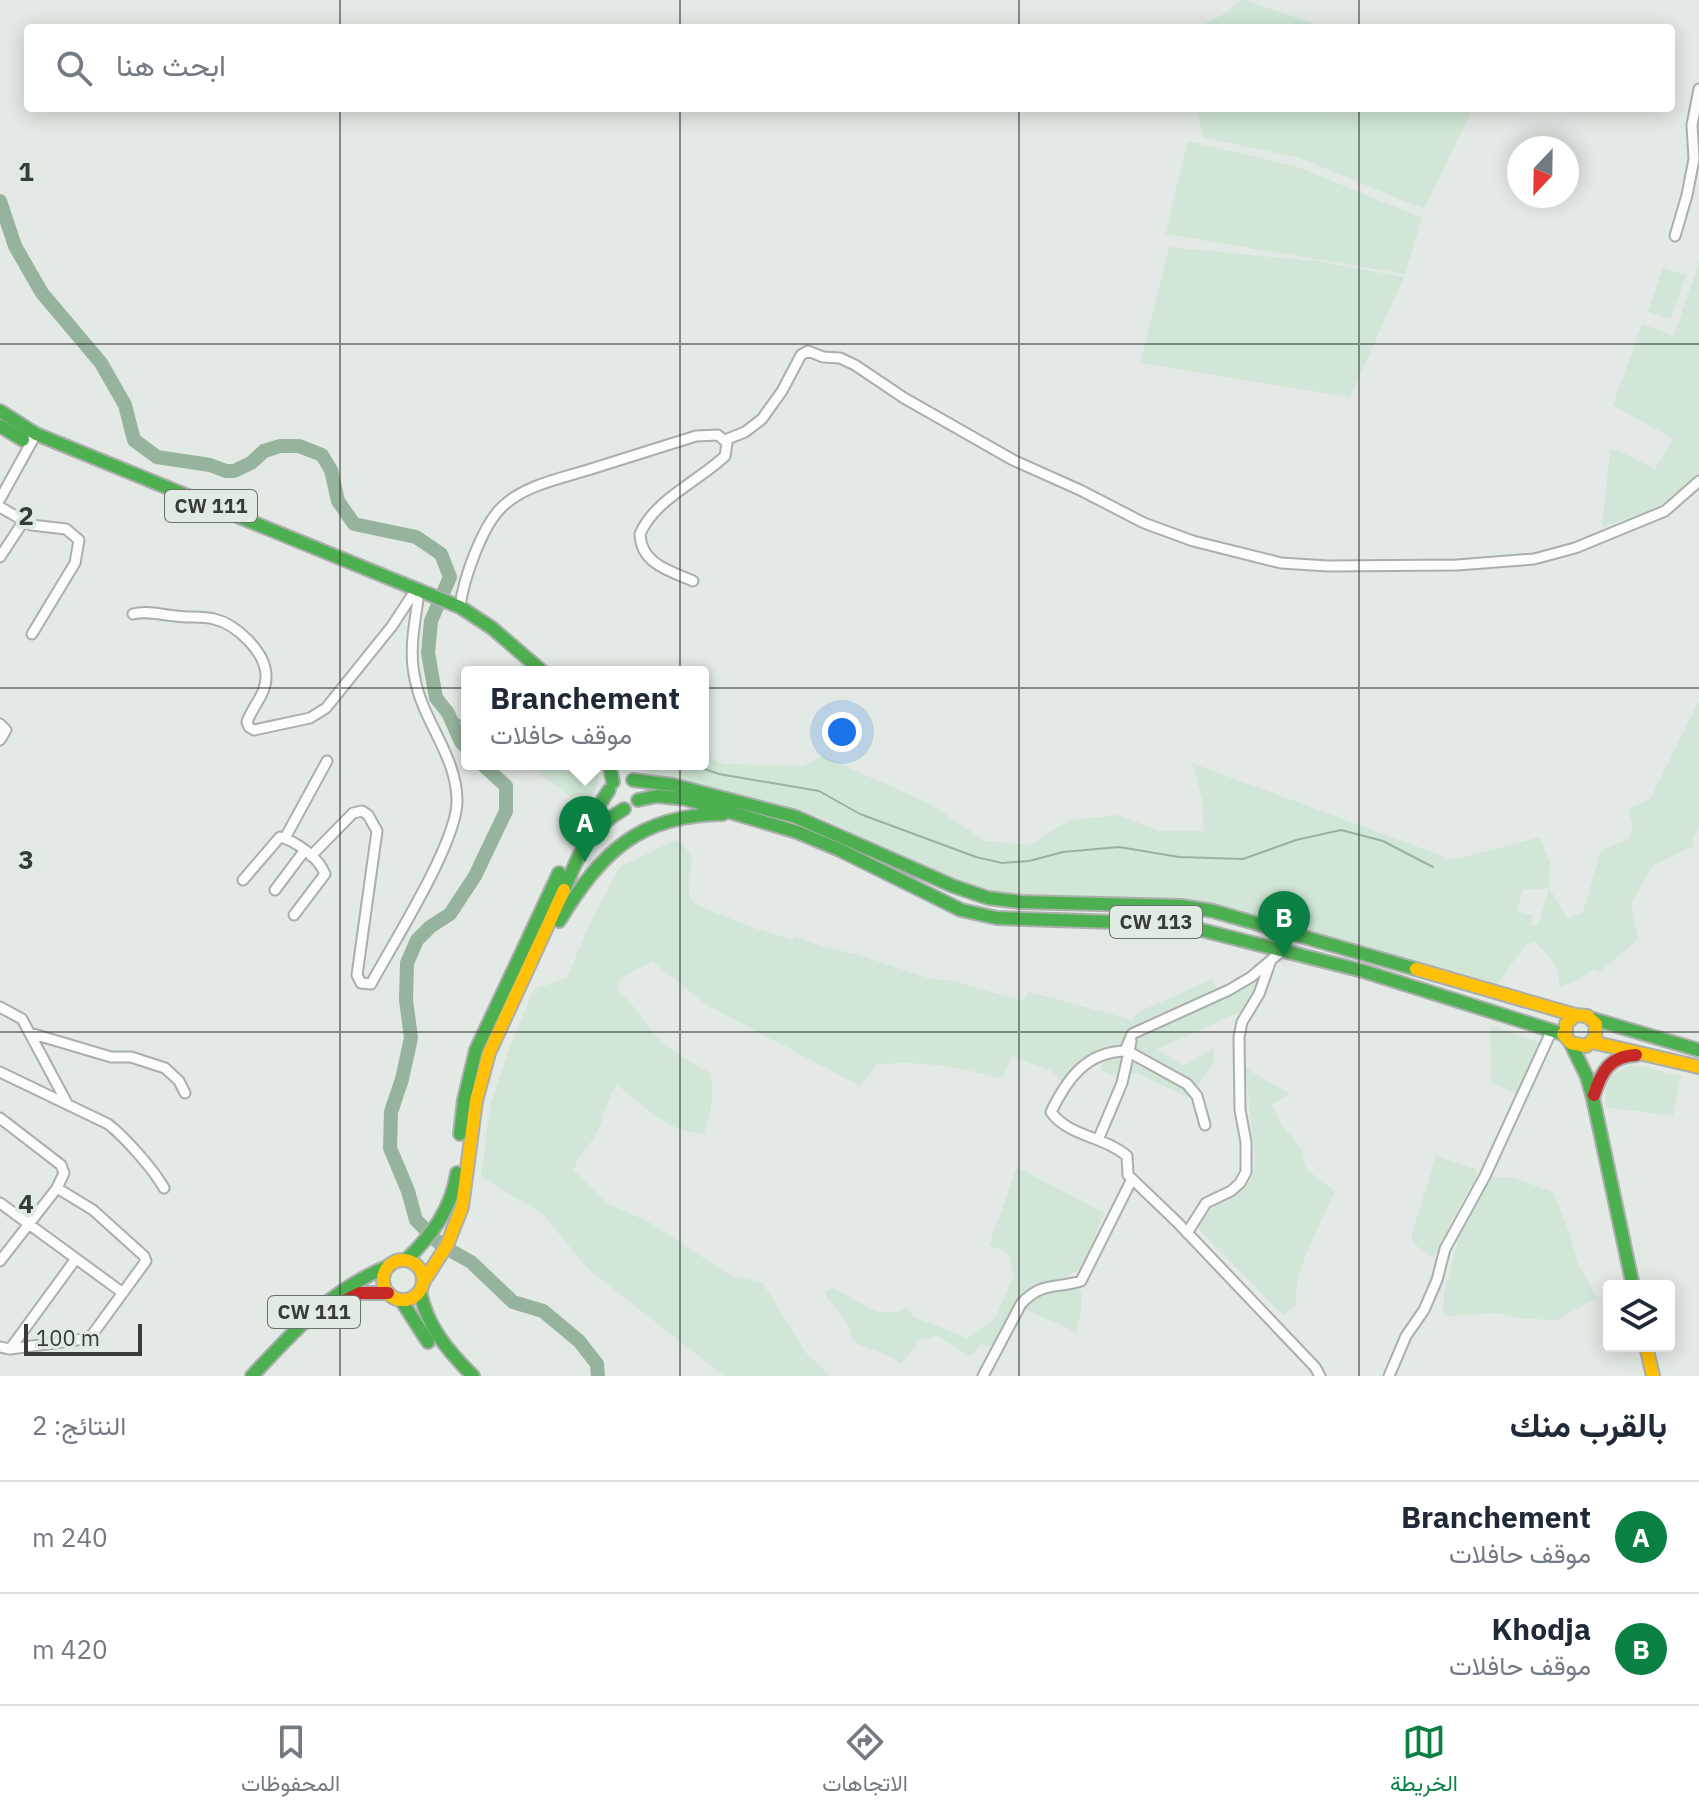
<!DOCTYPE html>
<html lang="ar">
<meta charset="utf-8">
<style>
:root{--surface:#fff;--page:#f6f6f7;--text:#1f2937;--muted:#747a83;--line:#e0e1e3;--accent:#0b8043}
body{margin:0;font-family:"IBM Plex Sans",Vazirmatn,sans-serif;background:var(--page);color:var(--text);direction:rtl}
.controls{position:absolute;right:24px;bottom:24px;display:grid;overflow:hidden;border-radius:8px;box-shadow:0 4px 20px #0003}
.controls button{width:72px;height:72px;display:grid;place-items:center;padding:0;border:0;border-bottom:2px solid var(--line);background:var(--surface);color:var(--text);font:40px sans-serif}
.compass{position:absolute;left:1507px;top:136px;width:72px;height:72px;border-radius:50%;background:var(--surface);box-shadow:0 4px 20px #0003;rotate:202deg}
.scale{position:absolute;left:24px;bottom:20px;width:118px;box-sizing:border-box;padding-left:8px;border:4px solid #383c39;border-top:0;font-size:22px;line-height:28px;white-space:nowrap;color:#383c39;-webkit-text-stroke:6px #e0ece3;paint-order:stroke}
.you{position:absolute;left:842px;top:732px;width:28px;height:28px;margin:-20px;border:6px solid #fff;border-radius:50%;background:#1a73e8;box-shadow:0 0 0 12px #1a73e833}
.badge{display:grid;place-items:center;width:52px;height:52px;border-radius:50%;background:var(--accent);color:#fff;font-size:26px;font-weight:700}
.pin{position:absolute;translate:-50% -66px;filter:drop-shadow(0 2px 4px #0008)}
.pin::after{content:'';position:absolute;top:42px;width:28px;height:24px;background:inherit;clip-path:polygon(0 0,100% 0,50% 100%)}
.popup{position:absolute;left:461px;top:666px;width:248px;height:104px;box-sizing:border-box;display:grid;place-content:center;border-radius:8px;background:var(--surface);filter:drop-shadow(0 2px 6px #0005);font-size:26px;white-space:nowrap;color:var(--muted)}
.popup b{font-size:30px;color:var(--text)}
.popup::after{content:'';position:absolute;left:50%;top:100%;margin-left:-16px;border:16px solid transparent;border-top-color:var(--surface)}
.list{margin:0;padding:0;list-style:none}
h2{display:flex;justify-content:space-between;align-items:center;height:104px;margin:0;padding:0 32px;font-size:34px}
h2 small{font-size:26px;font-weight:400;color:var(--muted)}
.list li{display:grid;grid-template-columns:52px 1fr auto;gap:24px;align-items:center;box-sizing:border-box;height:112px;padding:0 32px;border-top:2px solid var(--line)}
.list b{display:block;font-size:30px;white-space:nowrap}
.list p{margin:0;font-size:26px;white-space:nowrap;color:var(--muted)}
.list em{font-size:26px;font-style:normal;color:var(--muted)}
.icon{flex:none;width:44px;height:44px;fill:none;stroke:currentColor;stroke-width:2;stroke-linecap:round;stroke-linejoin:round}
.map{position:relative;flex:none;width:1699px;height:1376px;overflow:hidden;direction:ltr}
.search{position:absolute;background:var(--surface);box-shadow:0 4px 20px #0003;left:24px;right:24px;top:24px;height:88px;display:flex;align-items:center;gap:20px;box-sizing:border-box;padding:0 28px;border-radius:8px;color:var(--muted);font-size:30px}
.sheet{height:328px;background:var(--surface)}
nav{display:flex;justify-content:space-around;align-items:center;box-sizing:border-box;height:112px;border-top:2px solid var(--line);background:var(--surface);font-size:22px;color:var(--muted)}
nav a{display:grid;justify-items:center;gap:4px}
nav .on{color:var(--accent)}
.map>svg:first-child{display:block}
.green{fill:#d1e6d6;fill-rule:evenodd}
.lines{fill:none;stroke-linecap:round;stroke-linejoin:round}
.stream{stroke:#96b39d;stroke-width:2}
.river{stroke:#96b39d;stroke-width:14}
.street-casing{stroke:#abafac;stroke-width:13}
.fast-casing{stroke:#abafac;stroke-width:16}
.slow-casing{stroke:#abafac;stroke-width:16}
.jam-casing{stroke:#abafac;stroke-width:16}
.street{stroke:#fbfcfb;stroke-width:9}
.fast{stroke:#4caf50;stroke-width:12}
.slow{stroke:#ffc107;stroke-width:12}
.jam{stroke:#c62828;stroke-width:12}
.grid{fill:none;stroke:#383c39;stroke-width:2;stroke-opacity:0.55}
.labels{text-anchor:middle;stroke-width:8;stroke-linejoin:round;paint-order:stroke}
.shield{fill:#e0ece3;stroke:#6a716c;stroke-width:2}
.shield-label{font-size:20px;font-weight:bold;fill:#383c39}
.grid-label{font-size:26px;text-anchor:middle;font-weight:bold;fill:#383c39;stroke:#e0ece3;stroke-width:8;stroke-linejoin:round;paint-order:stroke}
</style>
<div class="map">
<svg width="1699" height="1376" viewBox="0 0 1699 1376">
<rect width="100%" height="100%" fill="#e3e9e4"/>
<!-- green -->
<path class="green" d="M1241,0H1245L1326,28H1196L1224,14Z
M1197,108H1473L1424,209L1300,158L1203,137Z
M1188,141L1298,167L1422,218L1405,274L1165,234Z
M1169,247L1323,262L1404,277L1350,397L1140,363Z
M1699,262V474L1657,508L1602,527L1610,449L1623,453L1655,469L1673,439L1613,405L1642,324L1674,336Z
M1663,268L1686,275L1671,319L1648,312Z
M1699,701V827L1693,836V846L1653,865L1631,903L1638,939L1600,972L1594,969L1575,982L1559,987C1559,963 1551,958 1535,942L1525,945L1492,992L1213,911L990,895L930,871L820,817L641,771L636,764H703V755L724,764L803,766L823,756L930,804L985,841L1029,845L1070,820L1119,815L1158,831H1204L1202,798L1192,763L1453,860L1540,837L1550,863L1549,887L1567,919L1583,912L1601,850L1628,840L1633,827L1628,809L1651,798ZM1549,888L1538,925H1531L1532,915L1517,911L1523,890Z
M545,764H596C603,780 594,793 587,808L534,770Z
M676,840C709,863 678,874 693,903L745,925L792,940L794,936L821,946L859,955L928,978L952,981L1023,1001L1029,992L1133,1020L1136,1013L1213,979L1221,1002L1260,980L1256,992L1242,1011L1157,1049L1184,1066L1213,1048L1215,1060L1190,1098L1137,1073L1119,1077L1101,1070L1102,1064L1083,1058L1063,1082L1051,1071L1012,1056L1002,1079C955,1066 927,1061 877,1064L860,1086L707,1005L652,961L621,978L617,991C638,1007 640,1019 656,1036C671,1052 691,1062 710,1073C715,1099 711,1109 704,1134C666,1132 645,1106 617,1085C605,1100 604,1121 594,1138C585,1151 577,1155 574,1171L609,1204L647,1221L731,1276L762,1282L806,1353L830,1376H724L588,1269L543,1214L481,1177L490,1106L509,1049L534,989L567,978L589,925L620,867Z
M1490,1025L1545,1045L1521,1096L1491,1082Z
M1633,1064L1681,1076L1673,1116L1605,1107C1605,1081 1608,1075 1633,1064Z
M1245,1068L1290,1094L1272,1104L1279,1121L1301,1149L1306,1169L1335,1191C1324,1216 1289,1280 1297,1304L1283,1315L1197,1227L1213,1207L1237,1196L1252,1177L1255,1158Z
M1436,1156L1476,1169V1180C1463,1196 1454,1217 1445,1236C1441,1244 1440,1251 1433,1258L1414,1244L1411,1237Z
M1017,1167L1104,1213L1083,1267L1065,1278L1030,1288L1019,1301L997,1346L980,1345L972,1355H968L936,1335L928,1340L922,1338L901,1364L894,1358L858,1344L852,1338L848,1324L826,1296V1291L835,1288C856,1301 883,1322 907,1308L914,1317L967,1338L995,1319L1014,1275L1008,1253L989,1245Z
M1485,1176L1514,1178L1553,1192L1569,1232L1578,1264L1597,1298L1557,1320L1527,1319L1496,1313L1449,1316L1443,1312L1444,1294L1460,1232Z
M1073,1287L1082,1291L1081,1313L1076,1332L1025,1309C1039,1290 1051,1288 1073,1287Z"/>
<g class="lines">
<!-- stream -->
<path class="stream" d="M448,713L467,725
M690,764L719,774L819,791L860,814L976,857L1002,863L1029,861L1063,852L1119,847L1179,857L1243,859L1296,840L1341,830L1383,841L1433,867"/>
<!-- river -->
<path class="river" d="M0,201L15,246L42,293L101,363L125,405L134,440L157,457L210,465L226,471H234L251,463L264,451L280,446H299L322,455L331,470L338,501L354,524L416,537L441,554L450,577L431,621L428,653L436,698L448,713L461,742L467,748
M482,764L506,786V811L475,876L450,914L430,927L417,940L407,963L406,1000L411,1038L402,1079L391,1112L390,1148L408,1191L416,1220L441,1245L471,1262L513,1302L543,1311L579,1341L597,1364L598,1376"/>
<defs>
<path id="street" d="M1675,236L1687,195L1694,159L1692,125L1699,89
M725,440L745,432L762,419L782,391L801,355L808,351L823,357L840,358L855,365L904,398L1013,460L1080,490L1144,523L1193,541L1281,563L1328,566L1457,565L1534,559L1575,548L1665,511L1699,481
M0,499L36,434
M0,507L31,525L66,529L79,540L75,563L32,634
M0,557L23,522
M460,607C463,580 482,526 502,507C524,485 563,478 591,469C626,458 661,447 696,436L718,435L727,443L725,456C699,481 655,499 640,534C641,564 670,571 693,581
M133,614C147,610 161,615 176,616C189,618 201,616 214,619C236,624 266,652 266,676C267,693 252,707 247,722L249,727L254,730L310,718L326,708L392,626L411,597
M0,724L6,730L0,740
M285,838L327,761
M311,856L353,813L362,811L368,815L377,831L357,975L361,983L371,984C393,943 457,843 457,801C457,756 423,722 415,679C409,653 414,626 418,600
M243,880L280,837C296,841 319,858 325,874L294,915
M275,890L305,850
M1283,950L1251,977L1229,990L1132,1034L1125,1051C1086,1052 1067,1079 1051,1112C1069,1137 1104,1136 1127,1156L1128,1175L1177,1222L1315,1367L1320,1376
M0,1007L22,1019L68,1105
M30,1033L111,1057H131L165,1068L179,1081L185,1093
M1131,1041L1129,1052L1187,1084L1197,1096L1205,1125
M0,1072L108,1124C124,1136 154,1170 164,1188
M0,1118L61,1165L64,1173L57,1188L0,1261
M1098,1140L1122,1083L1129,1052
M0,1203L123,1293
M1187,1233L1206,1203L1231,1191L1240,1183L1246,1172V1142L1240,1110L1239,1037L1242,1022L1259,994L1271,960
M0,1347L10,1349L84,1339L92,1335L146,1261L144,1256L93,1210L57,1188
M10,1349L75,1260
M983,1376L1021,1304C1042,1281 1056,1289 1081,1281L1132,1179
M1389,1376L1406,1336L1424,1310L1437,1280L1445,1249L1485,1176L1552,1030"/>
<path id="fast" d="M0,411L36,434L460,607L492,628L543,672
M0,426L23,440
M609,764L613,782
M633,780L673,785L796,817L953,886L988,898L1021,902L1181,906L1213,911L1416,969
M638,800L657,796L686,799L797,832L840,850L961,910L997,918L1178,924L1363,971L1563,1034
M577,839L609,790
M564,890C582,849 584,833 624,809
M559,921C602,852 638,815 723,814
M1593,1019L1699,1050
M1570,1042L1587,1077L1593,1098L1633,1286
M460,1134L464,1100L476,1050L559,873
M406,1260C432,1235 451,1210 457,1173
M420,1291C427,1327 448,1351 473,1376
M401,1300L428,1342
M252,1376C293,1332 331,1289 389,1266"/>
<path id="slow" d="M1416,969L1575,1015
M1563,1034L1571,1043L1586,1046L1595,1038L1596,1024L1587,1016L1575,1015L1566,1024V1036
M1592,1042L1699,1067
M383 1280a20 20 0 1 1 40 0a20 20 0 1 1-40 0Z
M424,1281L447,1245L462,1207L476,1101L489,1053L564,890
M1646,1346L1653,1376"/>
<path id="jam" d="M1594,1095C1601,1072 1610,1056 1636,1055
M334,1306L360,1293H388"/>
</defs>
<!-- street casing -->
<use href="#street" class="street-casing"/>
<!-- fast casing -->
<use href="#fast" class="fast-casing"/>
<!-- slow casing -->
<use href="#slow" class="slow-casing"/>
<!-- jam casing -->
<use href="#jam" class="jam-casing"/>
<!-- street -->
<use href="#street" class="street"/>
<!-- fast -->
<use href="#fast" class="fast"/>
<!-- slow -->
<use href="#slow" class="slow"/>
<!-- jam -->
<use href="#jam" class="jam"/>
</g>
<!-- grid -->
<path class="grid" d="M340,0V28M680,0V28M1019,0V28M1359,0V28M340,108V1376M680,108V1376M1019,108V1376M1359,108V1376M0,344H1699M0,688H1699M0,1032H1699"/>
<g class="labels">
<!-- shield labels -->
<g class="shield">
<rect x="165" y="490" width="92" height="32" rx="6"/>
<rect x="1110" y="906" width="92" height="32" rx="6"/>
<rect x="268" y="1296" width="92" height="32" rx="6"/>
</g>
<g class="shield-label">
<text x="211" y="513">CW 111</text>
<text x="1156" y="929">CW 113</text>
<text x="314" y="1319">CW 111</text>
</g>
</g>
<g class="grid-label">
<text x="26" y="181">1</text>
<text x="26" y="525">2</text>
<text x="26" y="869">3</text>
<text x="26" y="1213">4</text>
</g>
</svg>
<div class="controls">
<button><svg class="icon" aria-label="layers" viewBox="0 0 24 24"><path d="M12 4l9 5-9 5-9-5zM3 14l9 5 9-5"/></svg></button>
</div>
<svg class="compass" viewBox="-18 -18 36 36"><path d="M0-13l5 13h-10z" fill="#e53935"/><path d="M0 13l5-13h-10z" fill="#747a83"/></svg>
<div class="scale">100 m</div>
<div class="you"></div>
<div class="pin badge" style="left:585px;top:862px">A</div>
<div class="popup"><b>Branchement</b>موقف حافلات</div>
<div class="pin badge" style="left:1284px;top:957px">B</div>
<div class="search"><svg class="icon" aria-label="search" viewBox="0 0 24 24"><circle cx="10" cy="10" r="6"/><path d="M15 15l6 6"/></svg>ابحث هنا</div>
</div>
<section class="sheet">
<h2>بالقرب منك<small>النتائج: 2</small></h2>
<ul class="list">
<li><span class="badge">A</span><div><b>Branchement</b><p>موقف حافلات</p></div><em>240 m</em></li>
<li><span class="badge">B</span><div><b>Khodja</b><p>موقف حافلات</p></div><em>420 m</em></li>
</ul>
</section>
<nav>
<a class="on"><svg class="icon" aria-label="map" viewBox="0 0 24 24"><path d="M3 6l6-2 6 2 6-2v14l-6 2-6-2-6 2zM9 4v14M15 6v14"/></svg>الخريطة</a>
<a><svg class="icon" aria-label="directions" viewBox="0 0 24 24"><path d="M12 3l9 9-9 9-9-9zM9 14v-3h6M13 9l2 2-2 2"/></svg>الاتجاهات</a>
<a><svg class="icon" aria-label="saved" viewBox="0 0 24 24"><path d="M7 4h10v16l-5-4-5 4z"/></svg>المحفوظات</a>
</nav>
